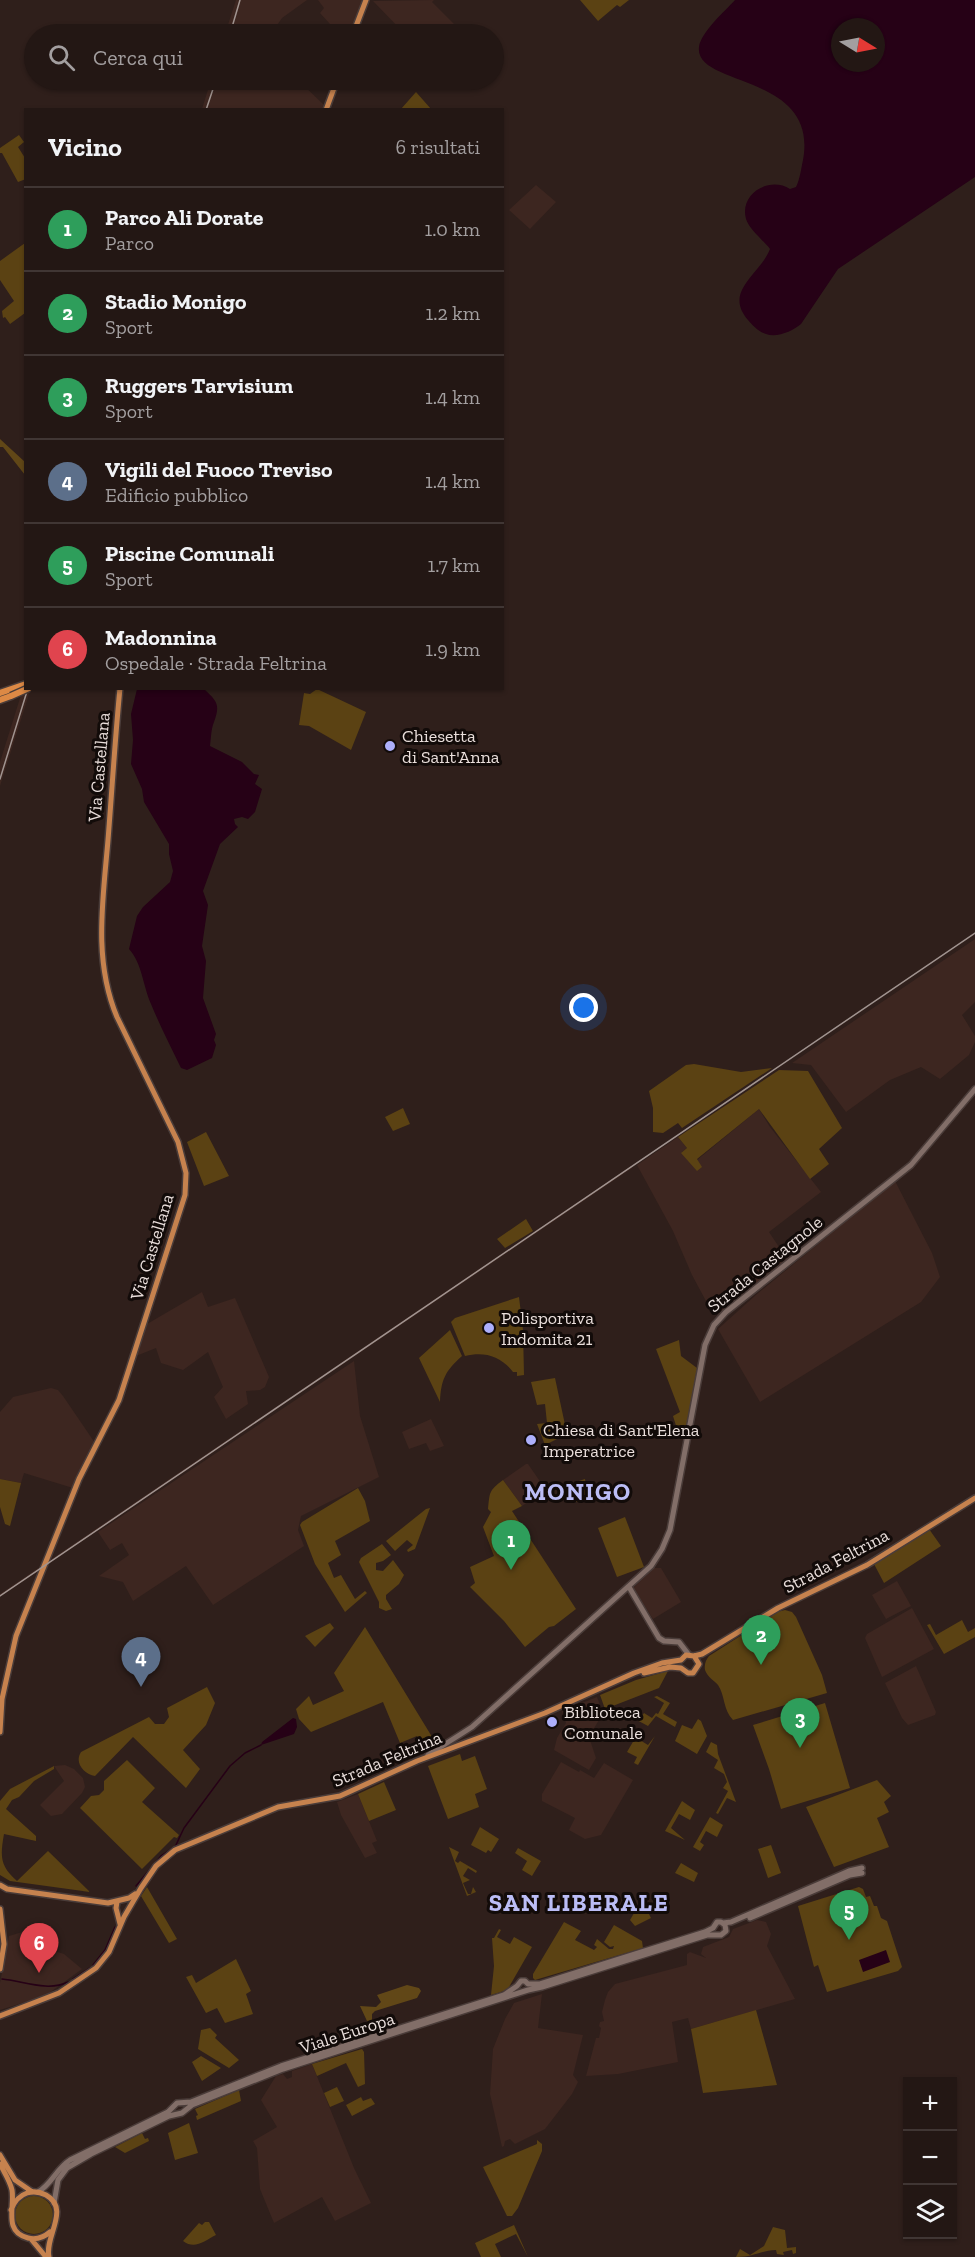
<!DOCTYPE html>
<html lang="it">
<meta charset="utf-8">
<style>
:root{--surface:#231714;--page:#2f2422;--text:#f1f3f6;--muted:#a39fa0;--line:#403634;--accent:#db2777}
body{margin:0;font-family:"Zilla Slab",serif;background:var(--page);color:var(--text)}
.controls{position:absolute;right:18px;bottom:18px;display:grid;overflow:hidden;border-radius:0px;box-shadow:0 2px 4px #0004}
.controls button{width:54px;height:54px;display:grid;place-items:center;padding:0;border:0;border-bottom:2px solid var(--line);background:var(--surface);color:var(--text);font:30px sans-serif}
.compass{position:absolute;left:831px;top:18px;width:54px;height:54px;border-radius:50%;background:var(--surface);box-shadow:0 2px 4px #0004;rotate:100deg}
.you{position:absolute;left:584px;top:1008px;width:21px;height:21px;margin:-15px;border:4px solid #fff;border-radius:50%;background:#1a73e8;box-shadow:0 0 0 9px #1a73e833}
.badge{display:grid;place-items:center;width:39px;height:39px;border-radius:50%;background:var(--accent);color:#fff;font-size:20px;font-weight:700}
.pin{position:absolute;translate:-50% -50px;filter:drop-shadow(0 2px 3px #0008)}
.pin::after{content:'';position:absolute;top:32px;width:21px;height:18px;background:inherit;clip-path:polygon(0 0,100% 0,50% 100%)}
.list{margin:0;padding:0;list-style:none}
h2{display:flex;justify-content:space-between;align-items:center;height:78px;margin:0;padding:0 24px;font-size:26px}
h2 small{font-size:20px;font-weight:400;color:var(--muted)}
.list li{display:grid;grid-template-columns:39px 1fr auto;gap:18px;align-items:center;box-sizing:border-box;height:84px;padding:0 24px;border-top:2px solid var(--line)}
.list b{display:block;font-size:22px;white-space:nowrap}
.list p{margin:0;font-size:20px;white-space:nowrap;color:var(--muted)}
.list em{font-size:20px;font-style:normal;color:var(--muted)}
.icon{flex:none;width:33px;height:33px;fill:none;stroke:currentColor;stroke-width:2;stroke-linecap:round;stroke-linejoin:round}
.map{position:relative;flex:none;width:975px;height:2257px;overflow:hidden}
.search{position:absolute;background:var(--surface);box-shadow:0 2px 4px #0004;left:24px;top:24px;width:480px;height:66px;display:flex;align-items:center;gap:15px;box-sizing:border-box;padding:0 21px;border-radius:33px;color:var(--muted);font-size:22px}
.panel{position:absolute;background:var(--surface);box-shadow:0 2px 4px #0004;left:24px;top:108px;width:480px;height:582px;border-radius:0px}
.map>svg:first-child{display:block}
.built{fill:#3d2620}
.green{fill:#5b4213}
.forest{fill:#614717}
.water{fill:#260116;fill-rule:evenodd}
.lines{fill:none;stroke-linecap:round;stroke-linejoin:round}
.stream{stroke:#260116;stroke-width:1.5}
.secondary-casing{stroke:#4a3c39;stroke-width:8}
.primary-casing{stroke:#4a3c39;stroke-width:8}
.trunk-casing{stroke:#4a3c39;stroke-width:9}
.secondary{stroke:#826e68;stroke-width:5}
.primary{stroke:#c6824e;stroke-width:5}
.trunk{stroke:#dd8945;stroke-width:6}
.rail{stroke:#a19490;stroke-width:1.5}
.trunk-bridge-casing{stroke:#4a3c39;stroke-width:9;stroke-linecap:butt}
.trunk-bridge{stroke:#dd8945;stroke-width:6}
.poi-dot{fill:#adaffb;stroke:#120b09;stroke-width:2}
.labels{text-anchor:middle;stroke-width:6;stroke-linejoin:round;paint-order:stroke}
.poi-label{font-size:18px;fill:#eadfdc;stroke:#120b09;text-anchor:start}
.street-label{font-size:18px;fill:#eadfdc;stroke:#120b09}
.district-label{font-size:24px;font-weight:bold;letter-spacing:1.5px;fill:#bbbdf6;stroke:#120b09}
</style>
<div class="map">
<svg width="975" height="2257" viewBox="0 0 975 2257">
<rect width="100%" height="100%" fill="#2f1f1b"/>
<!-- built -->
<path class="built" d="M236,0H307L282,18L271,34H225Z
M318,0H365L349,34H339L320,13L324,8Z
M434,0L432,2L464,34H434L431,33L429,34H417L409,27L403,32L373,1Z
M211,80H298L324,105L322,110L202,109Z
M536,185L556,202L530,229L509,210Z
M30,691L0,786V762L21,695Z
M975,939V1002L962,1015L975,1036V1042L969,1055L940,1079L921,1067L890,1080L846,1112L811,1065L792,1063Z
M759,1109L770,1127L821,1192L769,1232L787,1259L720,1314H713L692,1275L673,1231L637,1165L678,1137L687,1148L682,1152L697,1160Z
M631,1166L632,1168L0,1597V1594Z
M895,1181L932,1253L940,1277L921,1302L760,1402L718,1329L757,1294Z
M202,1292L208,1307L235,1298L269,1377L265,1387L260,1390L246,1391L248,1404L226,1419L214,1397L223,1387L208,1352L183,1370L161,1363L156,1348L136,1356L147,1324Z
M354,1361L360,1416L379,1477L301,1516L298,1530L304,1546L213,1605L186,1566L133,1601L123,1582L99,1576L129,1555L122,1543L110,1550L98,1532Z
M51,1388L58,1390L63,1396L95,1443L73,1488L24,1473L21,1483L0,1479V1412L13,1397Z
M431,1419L444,1446L430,1451L426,1443L409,1449L402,1432Z
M526,1464H528L546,1490L522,1506L503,1480Z
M654,1568H661L681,1602L653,1619L633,1588Z
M897,1581L911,1606L886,1619L872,1595Z
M912,1608L934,1649L882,1677L865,1638L867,1634Z
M916,1666L936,1712L935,1715L908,1725L902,1718L885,1683Z
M597,1697L603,1713L589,1737L596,1758L589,1770L554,1750L557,1738L566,1723L562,1711Z
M561,1762L579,1772L580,1770L594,1778L604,1763L633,1780L601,1835L585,1839L569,1830L575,1818L542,1801V1794Z
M65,1765L74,1769L83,1778L85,1787L82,1793L62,1814L51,1816L40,1805L64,1781L54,1766Z
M358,1794L377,1841L372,1843L377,1853L365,1858L341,1815L337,1802Z
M757,1920L766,1922L771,1934L767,1946L795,1999L691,2029L688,2018L672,2022L678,2062L618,2074L586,2076L596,2038H599L601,2028L599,2026L600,2022L604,2021L602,2012L605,2000L608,1992L615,1984L687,1965V1954L690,1952L706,1958L701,1954L703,1947L729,1937L733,1929Z
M29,1930L39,1946L64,1954L82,1969L45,1996L0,2010V1983L9,1936Z
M542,1994L538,2028L583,2035L573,2075L578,2082L572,2094L545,2129L515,2144L510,2139L505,2141L504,2146L502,2147L490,2094L493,2049L505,2019L514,2003Z
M312,2064L354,2168L371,2203L335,2221L322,2197L274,2223L260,2189L257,2148L253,2141L277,2127L261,2100L276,2076L283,2074L287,2079L292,2077V2071Z"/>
<!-- green -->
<path class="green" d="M580,0H629L620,7L617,5L598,21Z
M416,92L431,109H401Z
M19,135L24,142L18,147L25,158L26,179L18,182L2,153H0V148Z
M25,243V313L10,324L5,317L3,318L2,311L14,301L0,280V261Z
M317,689L366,712L351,750L309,726L299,725L304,693L310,694Z
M694,1064L741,1072L772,1068L682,1128L678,1123L663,1133L653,1132V1108L649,1091L686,1065Z
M779,1070L808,1071L842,1128L819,1149L829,1164L810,1179L759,1109L697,1159L702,1167L697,1171L681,1153L687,1148L678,1137Z
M403,1108L410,1124L393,1131L385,1117Z
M206,1132L229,1176L204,1186L187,1142Z
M526,1219L533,1231L505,1248L497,1239Z
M519,1297L523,1330L524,1375L517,1376V1372H513C501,1356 484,1351 465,1356L451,1322L455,1318Z
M450,1330L462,1356C445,1371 441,1380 440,1402L419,1358Z
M679,1340L681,1356L697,1368L687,1428L678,1432L673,1416L680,1412L656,1349Z
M555,1378L567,1434L545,1445L537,1424L547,1423L545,1404L537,1405L531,1382Z
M0,1479L21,1483L10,1526L5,1524L0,1507Z
M585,1479L588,1500L566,1503L557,1488Z
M503,1480L522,1506L512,1511L576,1609L554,1626L549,1627L525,1647L504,1621L470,1587L475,1583L470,1567L494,1556L483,1527L491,1512L488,1509C490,1493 488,1491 503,1480Z
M358,1488L365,1501L370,1521L335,1541L341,1555L328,1563L334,1578L341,1575L355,1599L365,1591L367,1593L345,1612L315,1564L300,1525L302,1522Z
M430,1508L415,1549L408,1552L407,1550L413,1545L407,1540L395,1551L386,1541L426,1509Z
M625,1517L644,1567L617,1577L598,1528Z
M929,1529L941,1546L884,1583L874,1564Z
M382,1544L391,1555L383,1561L376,1563V1570L383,1571L393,1560L404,1575L399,1584L386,1595V1599L392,1609L386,1611L379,1608V1602L359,1562L361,1558Z
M785,1610L792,1612L796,1617L822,1675L827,1693L733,1720C723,1710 725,1695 718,1685C714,1680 708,1678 705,1670C704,1664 706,1660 709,1656L748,1631L755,1642L768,1639L760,1624L777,1612Z
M962,1620L968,1632L975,1628V1637L944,1654L927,1625L930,1624L936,1635Z
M330,1623L334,1628L315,1647L305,1636Z
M365,1627L437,1745L423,1752L417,1736L400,1743L383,1702L311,1732L299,1719L296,1709L309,1696L313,1705L344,1691L334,1673Z
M668,1671L659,1688L605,1709L600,1695L636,1680Z
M207,1687L215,1703L206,1725L183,1750L200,1769L186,1788L133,1737L95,1776C84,1774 74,1763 81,1752L149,1717L155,1724H164L169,1717L167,1708Z
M657,1696L670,1703L663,1714L677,1722L675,1727L656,1716L648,1726L633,1718L639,1720L644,1713L652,1718L656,1713L658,1714L664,1703L654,1697Z
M825,1703L850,1788L781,1809L769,1769L753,1725Z
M698,1719L701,1721L707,1736L697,1754L675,1741L682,1725L692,1729Z
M630,1734L648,1745L655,1736L638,1765L634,1763L637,1757L627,1752L634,1740L628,1736Z
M711,1742L717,1745L718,1754L736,1802L727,1798L718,1814L716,1813L728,1791L723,1788L727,1782L724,1774L714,1768L718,1760L706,1752Z
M460,1754L462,1761L475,1756L487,1789L475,1794L479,1807L448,1819L428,1766Z
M127,1760L155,1788L142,1802L179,1835L177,1838L174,1837L142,1869L80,1808L91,1796L99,1795L104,1790V1781Z
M54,1766V1769L34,1781L19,1797L12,1800L6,1809L36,1836V1841L4,1834C0,1857 0,1866 17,1881L48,1851L90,1892L10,1881L0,1875V1801L10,1789Z
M877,1780L891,1796L884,1802L889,1812L877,1818L889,1847L834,1867L806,1807Z
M384,1782L396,1810L369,1821L358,1794Z
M682,1801L695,1810L690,1820L679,1814L671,1828L685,1840L665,1831Z
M710,1817L723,1825L717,1837L706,1831L700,1842L704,1845L700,1851L693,1847Z
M480,1827L499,1839L491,1852L488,1850L486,1853L471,1845Z
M771,1845L781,1873L768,1878L758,1849Z
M449,1847L459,1852L455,1861L458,1863L460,1861L477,1871L476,1873L468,1868L463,1876L470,1880L463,1883L468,1894H471L473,1887L476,1892L467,1896Z
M518,1848L541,1861L532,1876L522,1870L527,1861L515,1853Z
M681,1863L698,1873L694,1882L675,1873Z
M147,1887L177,1939L169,1943L141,1896Z
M859,1887L863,1889L866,1897L870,1896L874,1906H877L881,1918L887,1921L902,1967L898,1971L827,1992L818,1965L814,1967L798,1906Z
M645,1906L651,1918L635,1926L630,1920L637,1908Z
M564,1922L581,1931L575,1940L594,1950L597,1947L594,1945L597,1939L609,1949H613L614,1946L610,1947L604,1942L614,1925L642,1941L643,1948L535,1980L533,1978V1974Z
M499,1929L501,1930L497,1937L510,1944L514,1937L532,1947L509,1987L504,1991L491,1995L494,1966L492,1938H494Z
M236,1959L251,1991L246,1994L253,2014L225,2023L217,2008L206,2013L186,1977L192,1975L196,1983Z
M756,2010L777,2085L703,2093L691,2029Z
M210,2028L217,2035L215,2038L239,2060L229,2068L198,2049L201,2030Z
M362,2049L364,2052L365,2084L358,2087L346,2063L317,2076L312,2064Z
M201,2056L221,2068L202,2081L192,2062Z
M337,2087L344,2101L330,2107L324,2093Z
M239,2090L241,2101L197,2120L196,2116L198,2115L195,2109Z
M361,2097L363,2101L371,2098L375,2104L352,2116L346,2105Z
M189,2123L198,2153L175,2160L168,2133Z
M142,2133L145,2139L148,2138L149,2141L125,2153L115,2147Z
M537,2140L542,2144V2151L518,2208L512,2216H507L483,2167L537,2144Z
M15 2215a19 19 0 1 1 38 0a19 19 0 1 1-38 0Z
M205,2222H209L216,2235C204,2241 195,2250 183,2241L199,2223L202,2225Z
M514,2225L528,2257L516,2234L495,2244L501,2257H481L475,2243Z
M773,2227L785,2230L787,2248L796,2247V2253L793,2254L792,2250L783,2252L784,2255L777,2254L776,2250C759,2251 754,2257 736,2257L740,2249L750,2255L764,2246Z"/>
<!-- forest -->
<path class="forest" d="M0,439L25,462V475L3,447H0Z
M407,1985L419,1988L421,1991L417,1998L375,2011L372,2014V2020L367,2021L360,2006L376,2007L381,2002L377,1995Z"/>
<!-- water -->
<path class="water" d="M735,0H975V177L838,269L801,324C793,331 777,338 766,334C759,332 752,325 748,320C723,291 760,275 770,249C764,241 749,229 746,219C739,193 770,176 790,189L796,187C800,179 801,169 803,160C819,72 694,88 699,47C701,32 725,11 735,0ZM840,27H876V63H840Z
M137,689H204C218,702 220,705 214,722C211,729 211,739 210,746L242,762L254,774L259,775L255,784L262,789L255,812L248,819L242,817L234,819L235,824L238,827L220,844L203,891L208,905L202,946L206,961L203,998L216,1034L214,1040L216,1045L212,1058L187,1070L181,1068C171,1047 160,1026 151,1004C143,986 142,963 129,949L137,916L143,907L170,882L173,871L169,854V844L144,802L142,789L131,764L133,740L131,714Z
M293,1718L296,1719L297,1727L294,1734L261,1745L262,1742Z
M886,1950L890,1962L863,1972L859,1960Z"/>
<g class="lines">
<!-- stream -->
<path class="stream" d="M136,1886L161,1856L175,1847L184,1828L230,1766L245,1753L261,1745
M93,1965L105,1950L115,1927
M2,1979C23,1981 48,1992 68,1982
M73,1979L90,1968"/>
<defs>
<path id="secondary" d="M629,1587L659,1638L664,1641L679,1642L689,1655
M428,1755L472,1727L651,1566L662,1549L670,1530L705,1345L714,1325L726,1312L911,1165L975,1089
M750,1918L850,1875L862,1873
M723,1923L731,1922L849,1871L862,1868
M38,2192C52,2184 56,2169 70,2160L168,2112L177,2103L191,2102L281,2066L504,1995L517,1986L521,1981H525L528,1984H540L705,1932L713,1928L717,1922H721L725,1925L726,1931L721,1935H707L542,1987L528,1990L283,2069L192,2105L182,2113L169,2116L91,2154L67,2168L58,2180L54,2203"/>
<path id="primary" d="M353,34L366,0
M326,110L337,80
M644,1673L670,1667L681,1668L688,1673H693L699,1664L694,1656
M0,1732L2,1699L16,1636L79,1479L119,1400L185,1195L186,1173L178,1142L117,1017C93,960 103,900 108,840C112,790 115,739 120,688
M0,1885L7,1889L108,1903L129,1898L135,1894
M117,1902L116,1908L120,1924
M0,1909L4,1944L0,1969
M0,2016L59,1993L96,1968L109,1952L124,1917L141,1888L156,1866L175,1850L278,1807L340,1796L417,1761L545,1713L634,1673L662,1663L681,1660L686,1655L694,1656L702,1654L778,1608L867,1565L975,1498
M0,2155L15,2180L31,2191
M0,2164C4,2172 10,2181 12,2190C15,2207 3,2232 28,2238C36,2240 43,2238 50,2232
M11,2210C14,2202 18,2196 27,2193C33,2191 40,2192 46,2195C71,2209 44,2237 49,2257
M31,2239L46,2257"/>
<path id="trunk" d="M0,693L26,684
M0,700L11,696"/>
</defs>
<!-- secondary casing -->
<use href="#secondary" class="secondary-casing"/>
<!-- primary casing -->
<use href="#primary" class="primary-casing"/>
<!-- trunk casing -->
<use href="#trunk" class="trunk-casing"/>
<!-- secondary -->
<use href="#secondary" class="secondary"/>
<!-- primary -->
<use href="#primary" class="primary"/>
<!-- trunk -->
<use href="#trunk" class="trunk"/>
<!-- rail -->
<path class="rail" d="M230,34L240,0
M206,110L216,80
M0,779L28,688
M0,1596L975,933"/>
<defs>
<path id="trunk-bridge" d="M11,696L29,688"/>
</defs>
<!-- trunk-bridge casing -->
<use href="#trunk-bridge" class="trunk-bridge-casing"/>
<!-- trunk-bridge -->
<use href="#trunk-bridge" class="trunk-bridge"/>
</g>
<!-- markers -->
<g class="poi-dot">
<circle cx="390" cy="746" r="6"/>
<circle cx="489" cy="1328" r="6"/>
<circle cx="531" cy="1440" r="6"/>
<circle cx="552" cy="1722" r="6"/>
</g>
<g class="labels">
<!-- poi labels -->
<g class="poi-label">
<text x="402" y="742">Chiesetta<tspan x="402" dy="21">di Sant'Anna</tspan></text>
<text x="501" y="1324">Polisportiva<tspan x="501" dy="21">Indomita 21</tspan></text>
<text x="543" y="1436">Chiesa di Sant'Elena<tspan x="543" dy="21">Imperatrice</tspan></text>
<text x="564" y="1718">Biblioteca<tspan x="564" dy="21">Comunale</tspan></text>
</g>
<!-- street labels -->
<g class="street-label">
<text transform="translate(99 767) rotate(-85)" y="6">Via Castellana</text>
<text transform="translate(152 1247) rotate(-73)" y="6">Via Castellana</text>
<text transform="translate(765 1264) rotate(-39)" y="6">Strada Castagnole</text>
<text transform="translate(836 1561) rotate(-28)" y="6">Strada Feltrina</text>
<text transform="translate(387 1759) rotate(-23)" y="6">Strada Feltrina</text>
<text transform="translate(347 2033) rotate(-18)" y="6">Viale Europa</text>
</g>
<!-- district labels -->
<g class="district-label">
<text x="578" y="1500">MONIGO</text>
<text x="579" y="1911">SAN LIBERALE</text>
</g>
</g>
</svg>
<div class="controls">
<button>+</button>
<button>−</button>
<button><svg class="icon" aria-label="layers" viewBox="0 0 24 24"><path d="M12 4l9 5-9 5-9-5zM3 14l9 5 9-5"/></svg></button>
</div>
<svg class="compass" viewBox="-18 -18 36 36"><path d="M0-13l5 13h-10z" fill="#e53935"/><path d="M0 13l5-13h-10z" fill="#a39fa0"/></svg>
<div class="you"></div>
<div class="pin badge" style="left:511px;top:1570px;background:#2e9e5b">1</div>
<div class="pin badge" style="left:761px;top:1665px;background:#2e9e5b">2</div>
<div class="pin badge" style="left:800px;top:1748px;background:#2e9e5b">3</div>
<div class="pin badge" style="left:141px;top:1687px;background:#5c6f8a">4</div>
<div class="pin badge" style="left:849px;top:1940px;background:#2e9e5b">5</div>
<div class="pin badge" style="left:39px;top:1973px;background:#e0444e">6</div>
<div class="search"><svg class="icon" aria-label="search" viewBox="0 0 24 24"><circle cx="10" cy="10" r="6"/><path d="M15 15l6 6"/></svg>Cerca qui</div>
<section class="panel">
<h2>Vicino<small>6 risultati</small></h2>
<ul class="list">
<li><span class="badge" style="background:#2e9e5b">1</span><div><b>Parco Ali Dorate</b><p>Parco</p></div><em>1.0 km</em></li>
<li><span class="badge" style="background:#2e9e5b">2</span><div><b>Stadio Monigo</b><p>Sport</p></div><em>1.2 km</em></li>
<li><span class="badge" style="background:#2e9e5b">3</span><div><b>Ruggers Tarvisium</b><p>Sport</p></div><em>1.4 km</em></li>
<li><span class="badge" style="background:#5c6f8a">4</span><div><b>Vigili del Fuoco Treviso</b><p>Edificio pubblico</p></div><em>1.4 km</em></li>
<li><span class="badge" style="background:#2e9e5b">5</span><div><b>Piscine Comunali</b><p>Sport</p></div><em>1.7 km</em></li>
<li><span class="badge" style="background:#e0444e">6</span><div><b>Madonnina</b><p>Ospedale · Strada Feltrina</p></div><em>1.9 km</em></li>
</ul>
</section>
</div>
